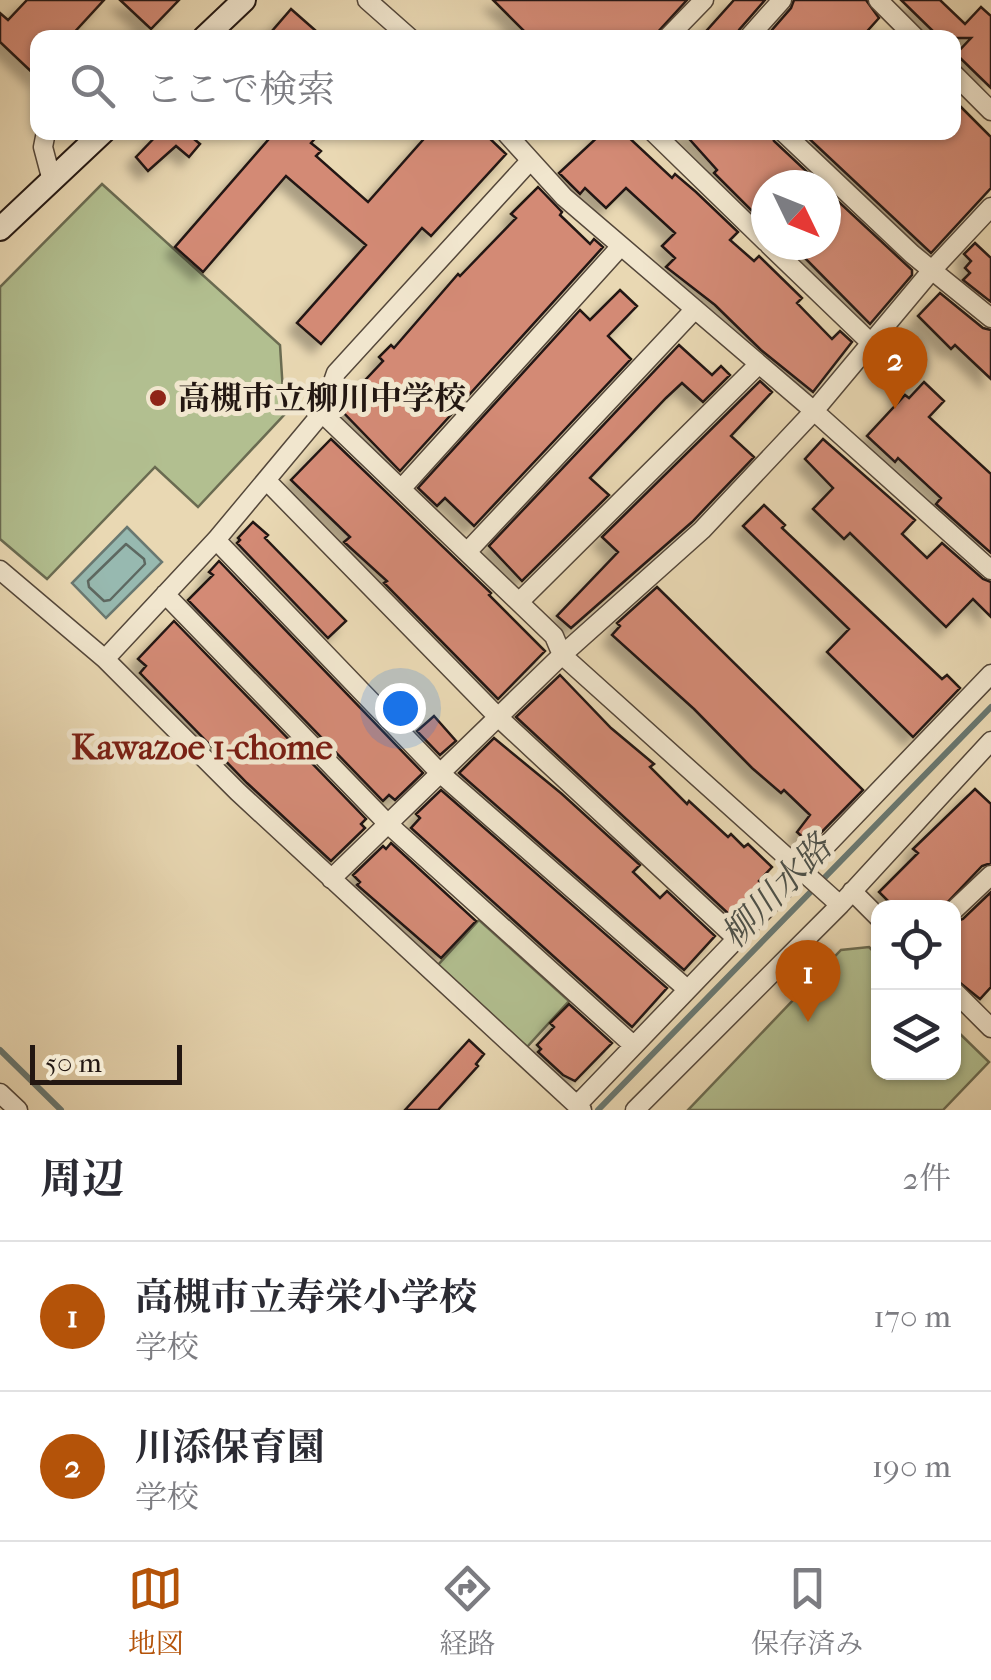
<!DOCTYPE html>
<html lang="ja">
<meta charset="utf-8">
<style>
:root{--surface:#fff;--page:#f7f7f7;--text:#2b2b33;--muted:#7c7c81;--line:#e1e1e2;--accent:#b45309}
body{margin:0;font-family:"IM FELL French Canon","Noto Serif JP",serif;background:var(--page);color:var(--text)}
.controls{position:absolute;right:30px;bottom:30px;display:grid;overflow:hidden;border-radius:20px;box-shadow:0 2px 8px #0004}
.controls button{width:90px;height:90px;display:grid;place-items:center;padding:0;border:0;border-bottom:2px solid var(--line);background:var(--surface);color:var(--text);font:50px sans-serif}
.compass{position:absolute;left:751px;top:170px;width:90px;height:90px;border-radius:50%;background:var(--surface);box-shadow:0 2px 8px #0004;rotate:133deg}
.scale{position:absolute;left:30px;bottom:25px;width:152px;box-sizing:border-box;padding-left:10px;border:5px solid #231712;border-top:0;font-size:28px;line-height:35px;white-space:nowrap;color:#231712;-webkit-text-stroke:8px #f1e6ce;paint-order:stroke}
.you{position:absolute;left:400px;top:708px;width:35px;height:35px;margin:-25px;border:8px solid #fff;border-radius:50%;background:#1a73e8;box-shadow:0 0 0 15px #1a73e833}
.badge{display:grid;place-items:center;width:65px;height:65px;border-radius:50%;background:var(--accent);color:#fff;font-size:32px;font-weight:700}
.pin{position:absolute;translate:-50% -82px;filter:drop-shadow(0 2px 5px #0008)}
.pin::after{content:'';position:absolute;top:52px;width:35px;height:30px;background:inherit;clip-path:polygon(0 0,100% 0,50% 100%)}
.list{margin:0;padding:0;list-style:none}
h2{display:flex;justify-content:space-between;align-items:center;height:130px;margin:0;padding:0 40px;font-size:42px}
h2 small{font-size:32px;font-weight:400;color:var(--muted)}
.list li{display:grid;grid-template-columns:65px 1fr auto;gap:30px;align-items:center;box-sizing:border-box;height:150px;padding:0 40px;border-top:2px solid var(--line)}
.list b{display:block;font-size:38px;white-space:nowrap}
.list p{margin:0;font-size:32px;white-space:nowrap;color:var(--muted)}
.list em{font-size:32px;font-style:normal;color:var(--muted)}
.icon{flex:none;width:55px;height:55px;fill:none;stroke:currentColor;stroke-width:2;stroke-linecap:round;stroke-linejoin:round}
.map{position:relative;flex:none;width:991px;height:1110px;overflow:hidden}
.search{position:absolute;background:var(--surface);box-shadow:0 2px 8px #0004;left:30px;right:30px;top:30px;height:110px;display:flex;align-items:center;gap:25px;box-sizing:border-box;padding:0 35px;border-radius:20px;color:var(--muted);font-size:38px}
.sheet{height:430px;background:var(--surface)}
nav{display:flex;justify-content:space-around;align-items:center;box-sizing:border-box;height:140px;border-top:2px solid var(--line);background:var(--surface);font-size:28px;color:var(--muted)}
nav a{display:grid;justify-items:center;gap:5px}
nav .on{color:var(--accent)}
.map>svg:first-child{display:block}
.green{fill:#b2bf90;stroke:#6a6b51;stroke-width:2.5}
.water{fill:#97b9b0;stroke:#697871;stroke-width:2.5}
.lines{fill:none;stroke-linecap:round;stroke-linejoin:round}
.shore{stroke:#5d6861;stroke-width:2.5}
.stream{stroke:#697871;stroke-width:6}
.building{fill:#d38a74;stroke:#231712;stroke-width:2.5;filter:url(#shadow)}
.street-casing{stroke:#54473a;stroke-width:21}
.secondary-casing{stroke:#231712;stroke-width:26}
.street{stroke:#f1e6ce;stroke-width:18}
.secondary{stroke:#f1e6ce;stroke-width:22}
.poi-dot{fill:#8f2418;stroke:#f1e6ce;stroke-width:4}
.labels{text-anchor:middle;stroke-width:10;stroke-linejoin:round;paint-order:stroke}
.poi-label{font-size:32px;font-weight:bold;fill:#231712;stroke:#f1e6ce;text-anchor:start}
.neighbourhood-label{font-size:35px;font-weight:bold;fill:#7a1f14;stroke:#f1e6ce}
.water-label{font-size:35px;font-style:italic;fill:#4c5049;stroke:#f1e6ce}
</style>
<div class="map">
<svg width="991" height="1110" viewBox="0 0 991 1110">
<defs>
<filter id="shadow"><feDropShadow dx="-9" dy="9" stdDeviation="5" flood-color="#0004"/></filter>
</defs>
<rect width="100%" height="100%" fill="#e9d8b3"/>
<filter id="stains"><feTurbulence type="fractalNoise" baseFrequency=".002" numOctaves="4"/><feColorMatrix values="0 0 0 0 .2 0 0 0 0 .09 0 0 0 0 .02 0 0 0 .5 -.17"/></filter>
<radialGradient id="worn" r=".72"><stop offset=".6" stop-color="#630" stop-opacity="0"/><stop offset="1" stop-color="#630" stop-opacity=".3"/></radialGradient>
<!-- green -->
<path class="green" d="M102,184L280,345L283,392L298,400L198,507L155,467L47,579L0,539V287Z
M479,920L569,1001L527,1047L438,965Z
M869,947L878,956V1072H954V1028L989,1062L943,1110H688L841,950Z"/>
<!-- water -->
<path class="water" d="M127,527L162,562L106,618L72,583Z"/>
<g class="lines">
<!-- shore -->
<path class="shore" d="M126,544L144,559L145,564L110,600L104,601L89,587L88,581Z"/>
<!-- stream -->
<path class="stream" d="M0,1050L61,1110
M598,1110L991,707"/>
</g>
<!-- building -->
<path class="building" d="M27,0H104L69,38H38V78L0,42V13L8,20Z
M120,0H179L151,29Z
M493,0H687L655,35L653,32L647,38H531Z
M734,0H765L739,30L736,38H700Z
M794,0H866L879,18L861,38H765L791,8Z
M901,0H940L965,24L981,7L991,16V88L956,54L971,38H940Z
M291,9L324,38H266Z
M954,100L991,137V188L931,253L802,132H954Z
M160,132H192L189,135L200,144L189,157L176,146L148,171L136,157Z
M275,132H321L311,143L321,151L316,156L368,202L430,132H483L506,154L431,236L422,228L321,344L297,323L366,245L286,176L203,272L175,247Z
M603,132H623L672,178L675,174L696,192L738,232L730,240L754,261L759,256L802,298L797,303L832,339L840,331L852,342L813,392L761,350L715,305L666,267L675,258L662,246L675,233L626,188L606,208L585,188L580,194L559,173Z
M683,132H771L774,141L821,185H766V219L758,212L755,214L714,173L717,170Z
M538,187L562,212L560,215L590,244L594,239L603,247L400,471L339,408L383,361L379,357L391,345L394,348L458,274L460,276L516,218L511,214Z
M826,190L912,270V275L870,324L792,245H826Z
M975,243L991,258V302L963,280L970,273L965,268L971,261L964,254Z
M620,290L637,306L608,336L631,359L474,526L445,498L437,506L418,488L580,310L590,320Z
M940,293L983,328L991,330V379L955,345L951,349L918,316Z
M679,345L712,375L721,366L730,375L703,402L682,383L666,398L590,478L609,495L522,581L489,546Z
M760,381L772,392L731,436L754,457L692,522L571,628L557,616L618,552L602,537Z
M924,382L944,401L929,417L991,474V553L936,504L941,498L898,458L895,462L867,436L905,395L909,398Z
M331,439L491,593L489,595L545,651L498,699L384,583L387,581L344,542L350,537L291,480Z
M823,439L915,520L902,534L927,558L942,543L983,579L991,582V617L973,599L946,627L850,533L844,539L813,509L833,488L805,459Z
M764,505L785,525L782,528L942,679L947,675L960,688L913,737L827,652L849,629L743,526Z
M253,522L268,535L265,538L346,621L328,638L237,543L240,540L238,538Z
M219,561L423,773L395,800L389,795L383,801L188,600L213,575L209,572Z
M657,587L863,790L810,844L797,832L810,815L784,790L781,793L752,768L694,709L612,635L620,626L617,623Z
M174,621L366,819L361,824L365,828L331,861L247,783L140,673L146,666L138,659Z
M560,675L611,728L654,764L650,767L687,804L689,801L728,837L731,834L744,847L748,844L772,867L759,881L765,887L739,914L737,912L732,917L516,717Z
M434,716L456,741L440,755L417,731Z
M494,738L562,794L640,865L633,872L660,898L667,891L715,936L684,970L459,773Z
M975,789L991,804V863L982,866L942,908H895L879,892L918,853L913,849Z
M441,790L667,988L632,1027L411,828L420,818L416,814Z
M391,843L476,921L441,958L357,885L360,882L353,875L383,846L386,849Z
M991,892V987L980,999L954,978V922L963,919Z
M569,1004L612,1043L575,1081L563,1075L538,1052L541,1049L537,1045L554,1027L550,1023Z
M469,1040L484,1054L476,1064L478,1066L438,1110H405Z"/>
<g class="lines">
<defs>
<path id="street" d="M367,0L410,38
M878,0L916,38
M667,38L704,0
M748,38L782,0
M954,74L991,111
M46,132L43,147L52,181
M505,132L564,197L814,411L991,570
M653,132L766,242
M783,132L912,254L991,318
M769,245L873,345
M322,413L554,636L562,655L840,905
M266,480L498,717L736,938
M401,489L621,246
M216,540L440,773L687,989
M467,552L695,309
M0,570L105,659L238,792L582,1110
M165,594L388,824L633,1045
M519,602L759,364
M105,659L216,540L322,413L336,373L529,162
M331,879L562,655L702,530L814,411L932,270L991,207
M852,891L878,917
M954,910L991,875
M954,991L991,1028
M0,1093L18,1110
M577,1105L991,674
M635,1110L840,905L991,741"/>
<path id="secondary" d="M204,38L244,0
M0,229L103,132"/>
</defs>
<!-- street casing -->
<use href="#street" class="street-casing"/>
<!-- secondary casing -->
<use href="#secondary" class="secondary-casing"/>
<!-- street -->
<use href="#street" class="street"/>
<!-- secondary -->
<use href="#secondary" class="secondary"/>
</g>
<!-- markers -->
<circle class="poi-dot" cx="158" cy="398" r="10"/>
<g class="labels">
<!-- poi labels -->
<g class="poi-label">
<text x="178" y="409">高槻市立柳川中学校</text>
</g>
<!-- neighbourhood labels -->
<g class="neighbourhood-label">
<text x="202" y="759">Kawazoe 1-chome</text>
</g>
<!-- water labels -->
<g class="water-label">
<text transform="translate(776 891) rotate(-46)" y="12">柳川水路</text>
</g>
</g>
<rect width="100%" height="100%" filter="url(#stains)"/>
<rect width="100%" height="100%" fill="url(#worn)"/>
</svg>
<div class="controls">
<button><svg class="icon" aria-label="locate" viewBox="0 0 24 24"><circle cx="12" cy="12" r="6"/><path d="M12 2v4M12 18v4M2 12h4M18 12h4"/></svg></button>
<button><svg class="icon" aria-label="layers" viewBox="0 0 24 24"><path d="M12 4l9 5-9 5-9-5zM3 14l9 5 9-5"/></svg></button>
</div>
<svg class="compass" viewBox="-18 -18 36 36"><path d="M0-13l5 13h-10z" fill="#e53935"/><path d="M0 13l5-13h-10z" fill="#7c7c81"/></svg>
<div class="scale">50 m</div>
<div class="you"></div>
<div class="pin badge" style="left:808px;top:1022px">1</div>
<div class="pin badge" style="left:895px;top:409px">2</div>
<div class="search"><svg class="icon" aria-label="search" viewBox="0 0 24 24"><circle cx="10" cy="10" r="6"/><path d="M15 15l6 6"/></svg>ここで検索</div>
</div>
<section class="sheet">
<h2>周辺<small>2件</small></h2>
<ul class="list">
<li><span class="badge">1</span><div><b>高槻市立寿栄小学校</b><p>学校</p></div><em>170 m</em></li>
<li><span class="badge">2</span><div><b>川添保育園</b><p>学校</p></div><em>190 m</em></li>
</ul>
</section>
<nav>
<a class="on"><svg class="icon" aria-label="map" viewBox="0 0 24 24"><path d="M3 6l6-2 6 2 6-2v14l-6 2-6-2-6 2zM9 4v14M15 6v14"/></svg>地図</a>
<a><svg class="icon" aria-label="directions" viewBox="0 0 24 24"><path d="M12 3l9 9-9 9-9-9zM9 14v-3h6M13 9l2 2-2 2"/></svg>経路</a>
<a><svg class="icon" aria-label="saved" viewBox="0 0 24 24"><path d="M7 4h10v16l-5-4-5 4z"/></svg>保存済み</a>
</nav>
